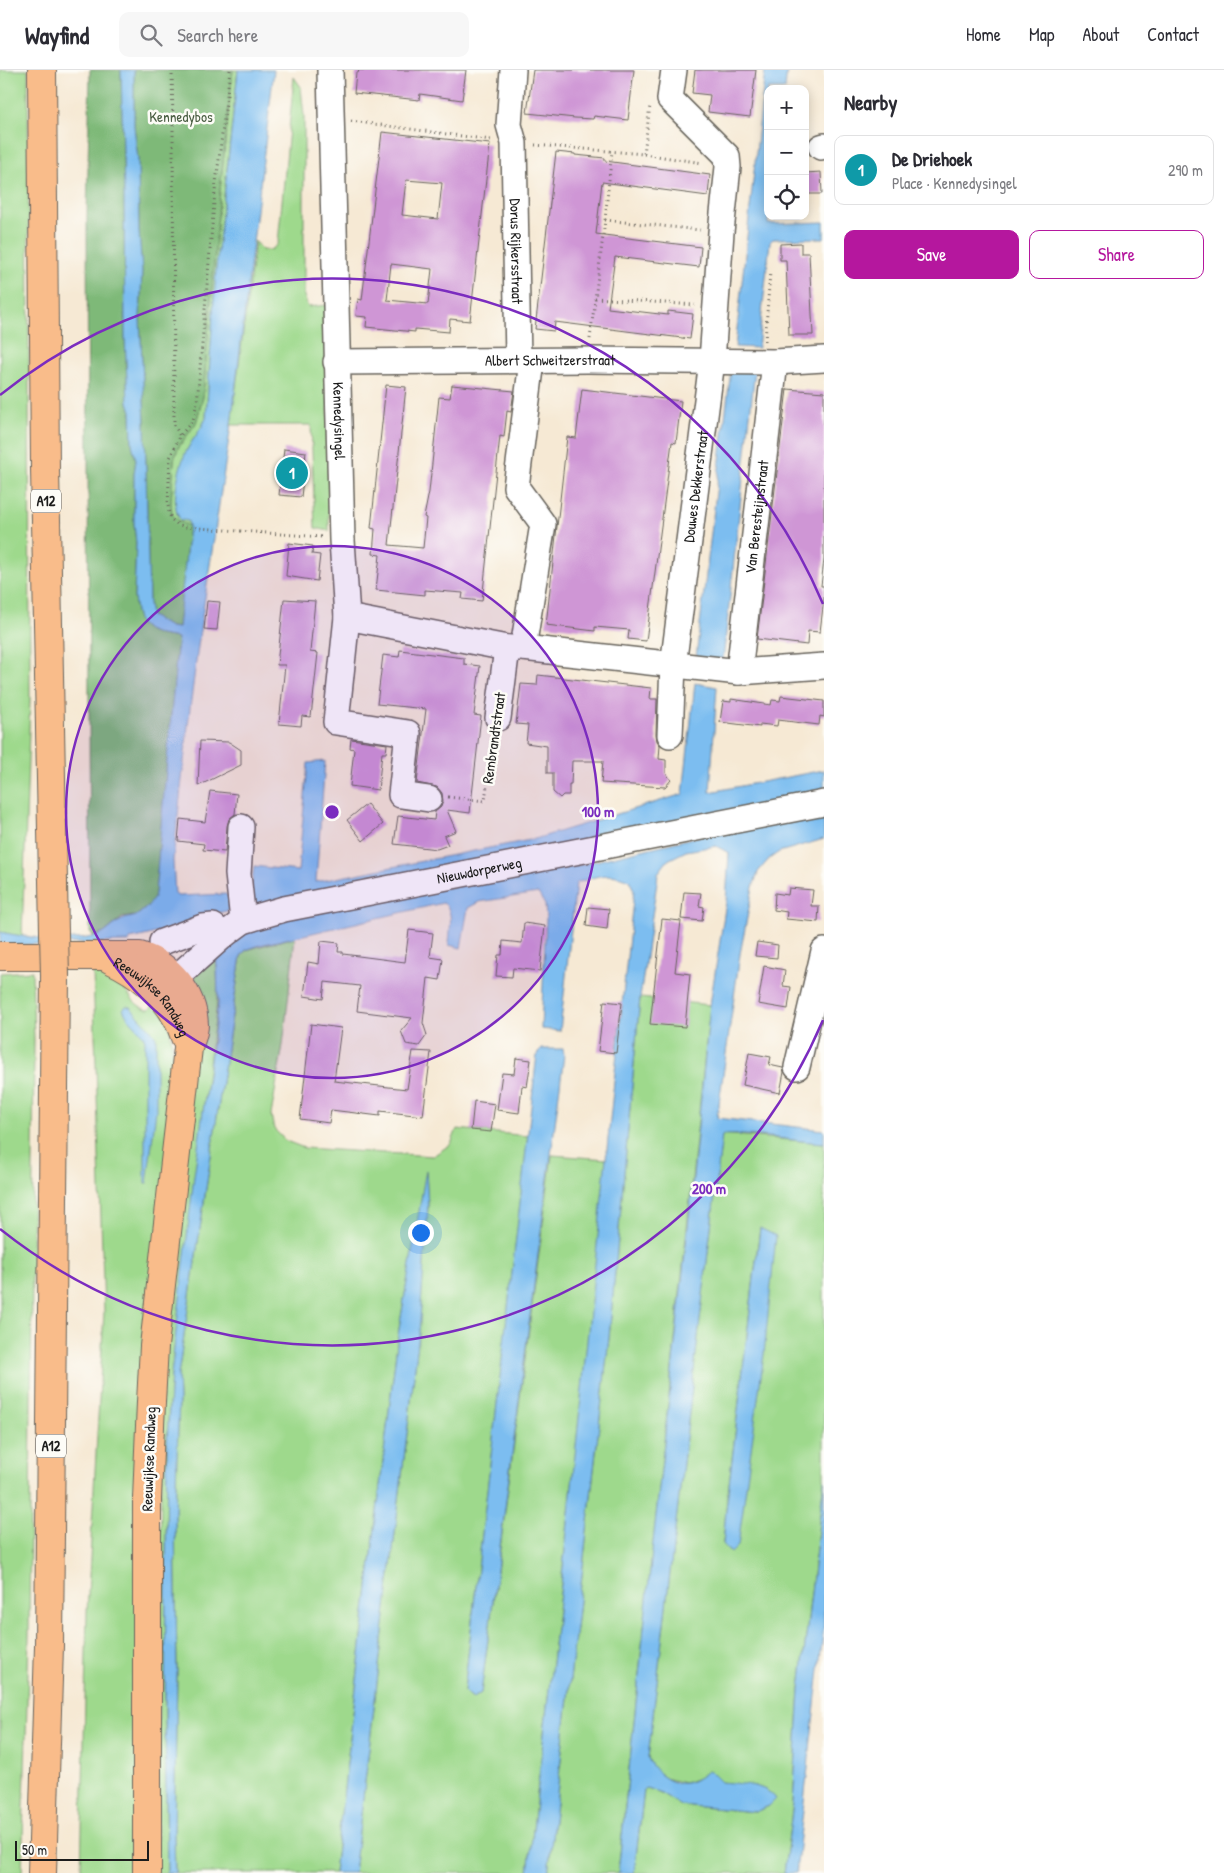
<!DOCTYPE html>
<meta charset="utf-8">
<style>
:root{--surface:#fff;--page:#f7f7f7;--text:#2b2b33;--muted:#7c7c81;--line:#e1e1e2;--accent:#b5179e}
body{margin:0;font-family:"Patrick Hand",sans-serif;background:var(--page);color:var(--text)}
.controls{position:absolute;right:15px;top:15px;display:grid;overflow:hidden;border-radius:10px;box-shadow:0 2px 12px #0003}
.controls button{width:45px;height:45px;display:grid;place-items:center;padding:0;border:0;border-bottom:1px solid var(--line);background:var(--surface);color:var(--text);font:25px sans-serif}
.scale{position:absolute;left:15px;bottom:12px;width:134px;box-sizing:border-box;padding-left:5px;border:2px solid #1c1c1c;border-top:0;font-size:14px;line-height:18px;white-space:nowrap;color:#1c1c1c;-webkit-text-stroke:4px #fdfcf7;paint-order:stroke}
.you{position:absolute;left:420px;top:1162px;width:18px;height:18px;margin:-12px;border:4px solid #fff;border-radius:50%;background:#1a73e8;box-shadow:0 0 0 8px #1a73e833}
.badge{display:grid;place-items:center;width:32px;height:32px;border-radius:50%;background:var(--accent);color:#fff;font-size:16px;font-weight:700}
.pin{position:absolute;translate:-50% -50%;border:2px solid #fff;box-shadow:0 1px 5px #0006}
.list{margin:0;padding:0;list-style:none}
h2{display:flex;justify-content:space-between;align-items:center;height:65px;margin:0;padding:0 20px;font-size:21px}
h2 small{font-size:16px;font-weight:400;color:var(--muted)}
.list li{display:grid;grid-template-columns:32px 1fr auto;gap:15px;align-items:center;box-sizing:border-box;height:70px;margin:0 10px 10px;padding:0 10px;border:1px solid var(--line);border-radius:10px}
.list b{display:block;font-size:19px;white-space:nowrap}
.list p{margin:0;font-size:16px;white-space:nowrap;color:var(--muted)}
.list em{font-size:16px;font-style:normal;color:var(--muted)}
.actions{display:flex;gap:10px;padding:15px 20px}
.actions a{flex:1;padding:11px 0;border:1px solid var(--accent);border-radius:10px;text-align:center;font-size:18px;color:var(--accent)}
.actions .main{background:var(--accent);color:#fff}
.icon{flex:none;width:28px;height:28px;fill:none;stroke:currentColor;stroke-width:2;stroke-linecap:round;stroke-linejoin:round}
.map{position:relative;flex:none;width:824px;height:1803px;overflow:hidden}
header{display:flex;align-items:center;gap:30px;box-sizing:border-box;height:70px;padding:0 25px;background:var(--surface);border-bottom:1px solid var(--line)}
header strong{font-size:24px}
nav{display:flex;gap:28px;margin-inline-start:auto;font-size:18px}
.search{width:350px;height:45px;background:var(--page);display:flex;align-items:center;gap:12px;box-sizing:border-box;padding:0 18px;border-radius:10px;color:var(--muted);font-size:19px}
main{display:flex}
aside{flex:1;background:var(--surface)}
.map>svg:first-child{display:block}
.green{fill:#9ed98c;stroke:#5d7a54;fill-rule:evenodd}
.forest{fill:#7eb978;stroke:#4d6a4a}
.water{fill:#7bbdf0;stroke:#4c6c86}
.building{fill:#cf96d5;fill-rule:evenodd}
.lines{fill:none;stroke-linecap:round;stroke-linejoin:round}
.minor-casing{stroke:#68645c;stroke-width:28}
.major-casing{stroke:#68645c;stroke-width:30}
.highway-casing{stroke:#68645c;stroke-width:30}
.path{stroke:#68645c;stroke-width:3;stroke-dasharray:1 4;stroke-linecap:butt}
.minor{stroke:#fff;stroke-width:25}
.major{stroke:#f9bc8a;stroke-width:28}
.highway{stroke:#f9bc8a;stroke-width:28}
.highway-bridge-casing{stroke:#68645c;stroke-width:30;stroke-linecap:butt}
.highway-bridge{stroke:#f9bc8a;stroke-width:28}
.ring{fill:none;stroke:#7b2cbf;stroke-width:2.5}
.labels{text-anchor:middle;stroke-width:5;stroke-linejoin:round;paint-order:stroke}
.shield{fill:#fdfcf7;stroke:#605f5e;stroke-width:1}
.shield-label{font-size:14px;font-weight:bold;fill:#1c1c1c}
.park-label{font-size:15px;fill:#4a5e43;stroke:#fdfcf7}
.street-label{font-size:15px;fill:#1c1c1c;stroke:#fdfcf7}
.centre{fill:#7b2cbf;stroke:#fdfcf7;stroke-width:2.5}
.ring-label{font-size:15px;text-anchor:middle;font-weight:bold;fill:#7b2cbf;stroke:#fdfcf7;stroke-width:5;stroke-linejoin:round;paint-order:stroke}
</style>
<header>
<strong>Wayfind</strong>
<div class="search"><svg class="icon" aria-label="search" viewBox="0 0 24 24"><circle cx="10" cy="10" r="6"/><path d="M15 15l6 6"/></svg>Search here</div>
<nav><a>Home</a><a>Map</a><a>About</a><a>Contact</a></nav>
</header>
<main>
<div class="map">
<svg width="824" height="1803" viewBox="0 0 824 1803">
<rect width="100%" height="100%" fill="#fdfcf7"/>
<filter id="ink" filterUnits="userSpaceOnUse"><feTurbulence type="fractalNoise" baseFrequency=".02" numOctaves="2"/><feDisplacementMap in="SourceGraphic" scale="10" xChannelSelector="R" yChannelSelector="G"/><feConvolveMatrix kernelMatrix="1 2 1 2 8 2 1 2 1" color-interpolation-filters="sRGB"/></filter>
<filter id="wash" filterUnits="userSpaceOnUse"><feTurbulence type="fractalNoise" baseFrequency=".0096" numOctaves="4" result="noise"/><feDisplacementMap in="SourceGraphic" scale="20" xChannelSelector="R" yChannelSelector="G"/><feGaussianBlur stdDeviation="1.12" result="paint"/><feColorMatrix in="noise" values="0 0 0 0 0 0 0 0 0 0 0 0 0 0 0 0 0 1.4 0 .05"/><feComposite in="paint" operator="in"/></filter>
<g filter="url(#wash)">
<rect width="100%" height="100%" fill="#f6e9d4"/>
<!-- green -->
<path class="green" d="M0,0H28L30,631L22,867L0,862Z
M233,0H238L216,198L206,348C201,360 194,368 188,378C181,389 173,436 178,447L188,451L189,456L179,451L172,444L171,432L174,390L178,378L196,353L203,327L220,121Z
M294,7L301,17L304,46V226L308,237L328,235L329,461L315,458L311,355H231L255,171L262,180C270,181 273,180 278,173Z
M295,867L283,975L271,1045L274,1059L286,1071L304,1078L433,1086L451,1074L457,1059L528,1066L464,1621L473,1628L481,1623L552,1085L607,1089L567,1462L528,1803H354L419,1264L428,1136L426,1103L398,1265L334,1803H175L174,1765L177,1605L175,1442L179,1329L178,1305L241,886L246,880Z
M215,882C220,912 217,940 212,969L171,1305L167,1371L165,1637L167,1803H157L162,1313L191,916L199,896Z
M32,901L34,970L29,1566L22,1803H0V903Z
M93,901C101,902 108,903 115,909C126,917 134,939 149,939L158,932L170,957L175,1000L138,1803H81L87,1542L104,1242Z
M640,928L710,935C681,1225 648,1514 618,1803H548L609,1268Z
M722,1064L824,1073V1409L800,1619L793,1733L784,1803H634L644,1720L646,1718L661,1723L680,1735L755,1742L769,1736L776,1729L755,1716L721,1713L699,1708L684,1713L665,1708L652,1698L648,1688ZM760,1158L723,1474L726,1439Z"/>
<!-- forest -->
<path class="forest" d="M90,0H121L124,125L125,268L128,332L131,341L132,374L136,390L134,404V454L136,472L134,527L136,542L139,553L147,560L160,565L178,568L155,827L152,833L134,848V846L122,848L104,863L94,866L90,863L87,147Z
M134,0H233L220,121L203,327L196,353L178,378L174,390L171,432L172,444L179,451L189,456L179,558L170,557L151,546L149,534L145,353L140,248L142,201L139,161L138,89L134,56Z"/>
<!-- water -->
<path class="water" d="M121,0H134V56L138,89L139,161L142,201L140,248L145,353L149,534L151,546L170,557L178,558L189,456L188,451L181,450C169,439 179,395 186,382C191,370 201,361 206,348L216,198L238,0H274L231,355L200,561L190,638L173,790L175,824L178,826L226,824L230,829L251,820L254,796L298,801L308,693L325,691L316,812L535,769L683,724L695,613L717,617L710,722L824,700V724L212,844C185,854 157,864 130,869L129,872L0,875V862C23,867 83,875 104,863C110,859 115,853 122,850C126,848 134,847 136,846C143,841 154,832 155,823L178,568L160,565L147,560L139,553L136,542L134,527L136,473L134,454V404L136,390L132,374L131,341L128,332L125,268L124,125Z
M765,0H787L785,19H768V154L824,152V168L773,169L770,172L758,278L735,277Z
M731,299L755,300L723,590L696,587Z
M824,742V769L779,782L769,789L758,802L753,817L740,884L717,1048L824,1060V1073C790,1071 756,1063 722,1065L648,1688C653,1701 670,1715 685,1713C694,1712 702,1705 709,1700L721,1712C739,1714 765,1713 776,1729L769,1736L755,1742L680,1735L661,1723L646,1718L644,1720L634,1803H618L653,1472L689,1147L710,935L726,832L729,783L716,776L686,781L668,790L658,803L657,812L640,928L609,1268L548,1803H528L567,1462L634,820L629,810C608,801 598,806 576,813L560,961L541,959L546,849L545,835L538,823L479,832L468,838L461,878L449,875C449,863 455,839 443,833L260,875L246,880L241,886L178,1305L179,1329L175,1442L177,1605L174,1765L175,1803H167L165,1637L167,1371L171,1305L194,1106L218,933L217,897L215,882L237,864L274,850L484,811L579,795L709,764Z
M126,936L130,937L151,960L156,967V1040L147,1113H145V970C141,958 127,951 123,939Z
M542,979H563L564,985L481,1623L473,1628L464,1621L537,984Z
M426,1100L428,1136L419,1264L354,1803H334L398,1265Z
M760,1158L776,1166L764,1284L738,1476L731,1483L723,1474L726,1439Z
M824,1409V1555L796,1803H784L793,1733L800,1619Z"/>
<g id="blocks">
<!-- building -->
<path class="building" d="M359,0H466L462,30L420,24L419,30L354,23L356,3H358Z
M533,0H634L628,50L594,46L593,49L575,48L527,43Z
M695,0H756L750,47L708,42L710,25L692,23Z
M382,62L490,74L470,251L450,249L449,262L415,259V262L366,257L367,247L356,246L358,229L362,230ZM406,110L442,113L438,149L402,145ZM391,194L432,199L428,234L387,230Z
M556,82L575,84V85L605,88V91L710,105L708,126L602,112L596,164L701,177L699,197L615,187L608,238L668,245V241L693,244L690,269L555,252L554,261L535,259Z
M821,102L822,124H805V103Z
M801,173V183H809L813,265H789L786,190H780V174Z
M386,315L406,317L389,475L423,478L426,448L424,447L429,422L439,327L450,328L452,315L514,321L511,342L507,341L504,367L500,366L482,531L462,529L463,523L425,520V525L376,520L380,485L373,484L375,459L371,458Z
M582,319L681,331L676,373L672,372L646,571L628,569L629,560L595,557V561L546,555L567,367L576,368Z
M787,319L824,322V489L821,516H824V528L820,562L808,561L807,575L757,569Z
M284,379L306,382L301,427L279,425Z
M289,473L313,476L312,484L320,485L317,511L286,506Z
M284,529L315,531L310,582L318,583L311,647L302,646L301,656L279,654L285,595H277Z
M207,531L220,532L217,560L204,559Z
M400,580L464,588V594L480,596L474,645L481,646L470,743L447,740L456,761L444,766L448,775L437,779L394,774L398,746L434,750L435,742L441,737L443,731L442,723L437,717L417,713L426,639L377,634L383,585L399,587Z
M538,605L651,618L650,629H657L656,664L657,671L660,675L659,689L666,690V703L671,710L665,717L601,713L603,691H572L571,714H569V725H563L560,728L553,722V703H547V676L526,673L528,655L516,654L521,614L537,615Z
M781,626L824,631V647L820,646L819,655L778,650L777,656L760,654V657L720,652L723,631L731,632V629L771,635L772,630L780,631Z
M351,669L387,674L386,683H382L378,720L350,716L354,679L350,678Z
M200,671L229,672L241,680V695L198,716Z
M210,721L237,724L235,744L229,749L227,756L225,782L203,780L204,774L178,771L180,749L205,752Z
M367,734L383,754L363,771L347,750Z
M789,818L813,820L811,836H819L818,852L786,849L787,842L774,840L775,823L788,825Z
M684,822L701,823L699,836L704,837L702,851L681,849Z
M588,837L609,839L607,859L586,856Z
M662,849L681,851L675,902L690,904L685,957L650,954Z
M524,853L545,856L540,901L513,898L512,907L496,906L498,885H502L503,871L522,873Z
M409,860L433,863L430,887L443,889L440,910L428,908L423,953L427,965L419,976L406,974L401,961L412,948L357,941L360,916L325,912L323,929L304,926L308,892L319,894L321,871L339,873L338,882H343V884L405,892Z
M757,872L778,875L777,888L755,886Z
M764,896L785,900L783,916L791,917L788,939L758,934Z
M604,931L622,933L616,983L598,981Z
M311,954L341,958L334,1011L407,1019L413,981L431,982L423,1046L380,1041V1046L331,1040L329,1053L300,1049Z
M749,983L771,987L769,995L783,998L784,1002L780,1023L743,1015Z
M516,988L531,990L527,1017L522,1016L519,1043L497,1040L502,1003L514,1004Z
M474,1031L495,1034L491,1062L471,1060Z"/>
</g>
</g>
<g filter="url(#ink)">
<use href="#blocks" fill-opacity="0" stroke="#68645c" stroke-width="1"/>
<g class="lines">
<defs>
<g id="minor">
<path id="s1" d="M330,0L342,470L347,547L336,652L408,663L401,725L429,729"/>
<path id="s2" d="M513,0L509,55L514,73L518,290"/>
<path d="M821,77L824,76"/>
<path id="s3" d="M336,292L588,290L775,292L824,289"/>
<path d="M347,547L507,578H523L739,602L824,596"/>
<path d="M523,578L543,454L516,417L532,291"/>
<path id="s4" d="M739,602L775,292"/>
<path d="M498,648L507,578"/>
<path id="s5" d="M670,665L673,596L712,291L721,162L728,97L727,86L670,29L674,0"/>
<path d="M241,757L238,804L243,851"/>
<path d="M162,872L203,857L213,856L224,865"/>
<path id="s6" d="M160,922L224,865L243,851L284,839L824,733"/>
<path d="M797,997L824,881"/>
</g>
<g id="major">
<path d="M0,886H140C169,895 193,924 194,955C194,963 190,971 188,978L154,1276L151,1332L147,1429V1803"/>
<path id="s7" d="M110,889C144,905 173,929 185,967"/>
</g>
<path id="highway" d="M42,0L45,399L54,863
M42,1803L49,1576L55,906"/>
</defs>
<!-- minor casing -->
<use href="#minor" class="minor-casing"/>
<!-- major casing -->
<use href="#major" class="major-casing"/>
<!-- highway casing -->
<use href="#highway" class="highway-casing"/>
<!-- path -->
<path class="path" d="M172,0L173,56L174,354L180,366
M230,0L215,121L197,333L193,350L180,366L170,388L168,435L169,444L172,450L177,454L185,457L322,467
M351,51L491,70
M535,75L644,84L650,35
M644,84L703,93
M605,150L700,160
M595,228L695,235
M590,269L605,150L612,81
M765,271L770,202
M448,727L485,731L493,668"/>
<!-- minor -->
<use href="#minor" class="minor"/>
<!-- major -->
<use href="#major" class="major"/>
<!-- highway -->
<use href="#highway" class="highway"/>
<defs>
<path id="highway-bridge" d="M54,863L55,906"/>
</defs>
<!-- highway-bridge casing -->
<use href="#highway-bridge" class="highway-bridge-casing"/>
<!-- highway-bridge -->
<use href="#highway-bridge" class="highway-bridge"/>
</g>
</g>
<!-- distance rings -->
<circle cx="332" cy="742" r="266" fill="#7b2cbf" fill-opacity=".12"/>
<g class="ring">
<circle cx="332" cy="742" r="266"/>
<path d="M823 950A533 533 0 0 1 0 1159M0 325A533 533 0 0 1 823 534"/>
</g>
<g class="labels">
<!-- shield labels -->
<g class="shield">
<rect x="31" y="419.5" width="30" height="23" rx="4"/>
<rect x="36" y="1364.5" width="30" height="23" rx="4"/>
</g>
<g class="shield-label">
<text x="46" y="436">A12</text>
<text x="51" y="1381">A12</text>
</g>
<!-- park labels -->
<g class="park-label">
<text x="181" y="52">Kennedybos</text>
</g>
<!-- street labels -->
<g class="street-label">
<text dy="5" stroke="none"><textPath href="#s2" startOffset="182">Dorus Rijkersstraat</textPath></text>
<text dy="5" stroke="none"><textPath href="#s3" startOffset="214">Albert Schweitzerstraat</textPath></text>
<text dy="5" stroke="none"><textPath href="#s1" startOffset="351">Kennedysingel</textPath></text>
<text dy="5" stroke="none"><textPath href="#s5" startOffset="250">Douwes Dekkerstraat</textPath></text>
<text dy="5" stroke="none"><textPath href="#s4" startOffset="156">Van Beresteijnstraat</textPath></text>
<text transform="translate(494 668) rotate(-82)" y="5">Rembrandtstraat</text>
<text dy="5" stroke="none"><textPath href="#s6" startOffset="351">Nieuwdorperweg</textPath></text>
<text dy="5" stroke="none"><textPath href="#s7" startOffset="58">Reeuwijkse Randweg</textPath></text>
<text transform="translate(149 1389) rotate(-88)" y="5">Reeuwijkse Randweg</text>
</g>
</g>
<circle cx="332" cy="742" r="8" class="centre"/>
<g class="ring-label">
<text x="598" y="747">100 m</text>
<text x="709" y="1124">200 m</text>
</g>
</svg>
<div class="controls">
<button>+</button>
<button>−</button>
<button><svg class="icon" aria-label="locate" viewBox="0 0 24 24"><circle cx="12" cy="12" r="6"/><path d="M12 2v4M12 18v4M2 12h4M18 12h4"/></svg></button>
</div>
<div class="scale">50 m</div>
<div class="you"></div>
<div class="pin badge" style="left:292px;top:403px;background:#0f9aa8">1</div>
</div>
<aside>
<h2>Nearby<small></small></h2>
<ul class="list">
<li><span class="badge" style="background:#0f9aa8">1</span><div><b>De Driehoek</b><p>Place · Kennedysingel</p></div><em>290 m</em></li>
</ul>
<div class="actions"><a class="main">Save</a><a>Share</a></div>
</aside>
</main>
